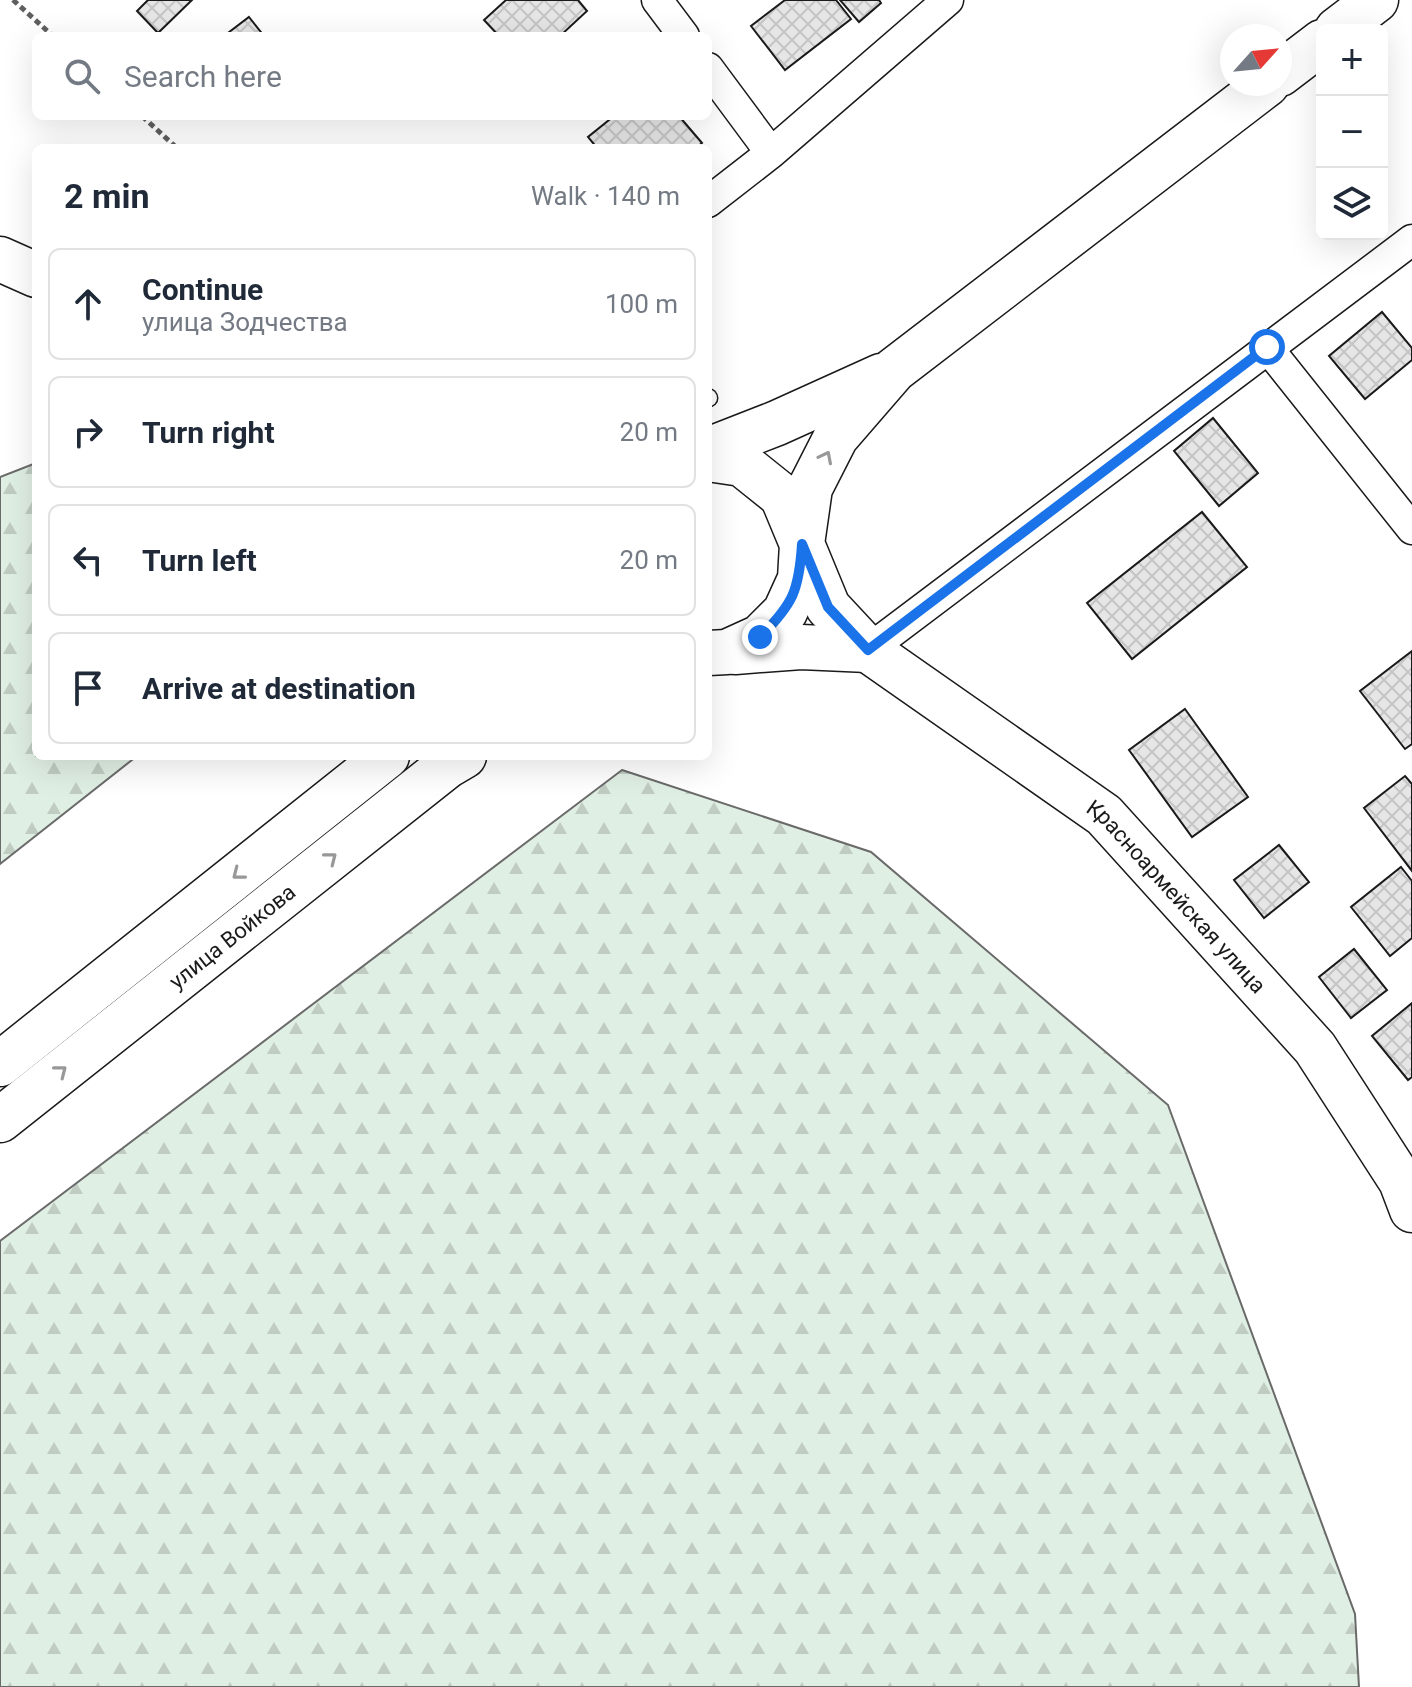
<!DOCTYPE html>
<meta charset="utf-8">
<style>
:root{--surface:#fff;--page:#f2f2f3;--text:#1f2937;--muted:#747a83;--line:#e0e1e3}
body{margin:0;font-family:Roboto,sans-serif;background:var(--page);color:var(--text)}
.controls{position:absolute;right:24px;top:24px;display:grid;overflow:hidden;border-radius:12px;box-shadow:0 8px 32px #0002}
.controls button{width:72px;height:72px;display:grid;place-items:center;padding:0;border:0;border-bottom:2px solid var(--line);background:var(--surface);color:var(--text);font:40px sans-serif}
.compass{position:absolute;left:1220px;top:24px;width:72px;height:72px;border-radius:50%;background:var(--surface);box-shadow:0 8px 32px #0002;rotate:63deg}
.stop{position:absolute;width:24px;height:24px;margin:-18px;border:6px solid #1a73e8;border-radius:50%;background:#fff}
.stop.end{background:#1a73e8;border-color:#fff;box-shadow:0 2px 8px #0008}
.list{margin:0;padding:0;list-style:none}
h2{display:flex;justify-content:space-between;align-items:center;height:104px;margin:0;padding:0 32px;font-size:34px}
h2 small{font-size:26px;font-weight:400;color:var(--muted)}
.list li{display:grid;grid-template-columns:52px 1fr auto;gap:24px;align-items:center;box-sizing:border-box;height:112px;margin:0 16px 16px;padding:0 16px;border:2px solid var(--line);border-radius:12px}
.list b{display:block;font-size:30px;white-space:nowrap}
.list p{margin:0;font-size:26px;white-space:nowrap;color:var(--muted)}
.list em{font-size:26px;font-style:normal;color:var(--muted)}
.icon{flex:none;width:44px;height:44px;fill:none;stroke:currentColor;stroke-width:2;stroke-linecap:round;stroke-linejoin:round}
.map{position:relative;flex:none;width:1412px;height:1687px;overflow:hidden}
.search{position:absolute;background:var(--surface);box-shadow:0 8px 32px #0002;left:32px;top:32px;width:680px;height:88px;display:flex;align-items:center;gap:20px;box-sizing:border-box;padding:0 28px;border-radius:12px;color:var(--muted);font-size:30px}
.panel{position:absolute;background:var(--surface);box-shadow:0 8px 32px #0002;left:32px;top:144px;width:680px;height:616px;border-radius:12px}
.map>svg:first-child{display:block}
.forest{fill:url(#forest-firs);stroke:#6a6a6a;stroke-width:2}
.building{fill:url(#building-cross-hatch);stroke:#1a1a1a;stroke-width:2}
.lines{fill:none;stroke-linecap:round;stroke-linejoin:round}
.lane-casing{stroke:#1a1a1a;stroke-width:19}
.street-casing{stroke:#1a1a1a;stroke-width:33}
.secondary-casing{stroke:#1a1a1a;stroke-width:47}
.path{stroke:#5f5f5f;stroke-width:5;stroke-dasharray:6 4;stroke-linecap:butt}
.lane{stroke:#fff;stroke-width:16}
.street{stroke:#fff;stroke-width:30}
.secondary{stroke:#fff;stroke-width:44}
.oneway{stroke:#989898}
.route{stroke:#1a73e8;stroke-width:10}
.labels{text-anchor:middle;stroke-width:6;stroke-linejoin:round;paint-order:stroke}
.street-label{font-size:22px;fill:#1a1a1a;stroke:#fff}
</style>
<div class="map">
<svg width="1412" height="1687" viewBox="0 0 1412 1687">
<defs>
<pattern id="forest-firs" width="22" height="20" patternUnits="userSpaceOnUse" patternTransform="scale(2)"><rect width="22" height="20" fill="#e0efe3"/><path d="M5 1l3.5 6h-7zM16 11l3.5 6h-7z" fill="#c0ccc2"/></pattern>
<pattern id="building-cross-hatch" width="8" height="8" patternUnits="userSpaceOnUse" patternTransform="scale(2)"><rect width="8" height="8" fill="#e6e6e6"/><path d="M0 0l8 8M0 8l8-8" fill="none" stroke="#c5c5c5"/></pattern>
</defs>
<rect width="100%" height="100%" fill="#fff"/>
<!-- forest -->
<path class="forest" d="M36,463V756H137L0,864V477Z
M622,770L871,852L1168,1105L1355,1614L1359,1687H0V1241Z"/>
<!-- building -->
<path class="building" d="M148,0H192L158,33L137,11Z
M506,0H578L587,11L560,36H499L484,20Z
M785,0H836L851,19L785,70L751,26Z
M840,0H879L881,3L859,22Z
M249,17L264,36H224Z
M614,116H679L702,143L696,148H597L588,137Z
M1382,312L1412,348V360L1365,399L1329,356Z
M1213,418L1258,473L1219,506L1174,451Z
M1202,512L1247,567L1132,659L1087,603Z
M1412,651V744L1405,749L1360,691Z
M1185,709L1248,797L1192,837L1129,750Z
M1405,776L1412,784V871L1364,808Z
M1279,845L1309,882L1264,918L1234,880Z
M1401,867L1412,881V938L1390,956L1351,907Z
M1354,949L1387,990L1351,1018L1319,977Z
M1412,1003V1077L1408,1080L1372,1036Z"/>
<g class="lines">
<defs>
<path id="lane" d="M708,397L709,398"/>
<path id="street" d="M657,0L684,36
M708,68L771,153
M708,202L771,153L948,0
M1267,347L1412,529
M868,650L1412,240"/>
<g id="secondary">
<path d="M1337,30L1376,0"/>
<path d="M1280,74L1322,42"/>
<path id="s1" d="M1267,84L894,370L836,437L810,488L802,544L828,607L868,650L1104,815L1315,1048L1401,1181L1412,1210"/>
<path d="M0,259L36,275"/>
<path d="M708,450L777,423L881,376"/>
<path d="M708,459L742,464L782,496L802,544L800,579L785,612L760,637L727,652L708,653"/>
<path d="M735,652L801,647L868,650"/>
<path d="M0,1064L387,756"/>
<path id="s2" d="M0,1120L447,766L464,756"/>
</g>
</defs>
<!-- lane casing -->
<use href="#lane" class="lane-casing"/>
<!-- street casing -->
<use href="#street" class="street-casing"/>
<!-- secondary casing -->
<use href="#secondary" class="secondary-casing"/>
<!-- path -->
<path class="path" d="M13,0L53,36
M142,116L177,148"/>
<!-- lane -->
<use href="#lane" class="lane"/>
<!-- street -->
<use href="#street" class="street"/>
<!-- secondary -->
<use href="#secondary" class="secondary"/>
</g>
<!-- one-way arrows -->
<defs><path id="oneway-chevron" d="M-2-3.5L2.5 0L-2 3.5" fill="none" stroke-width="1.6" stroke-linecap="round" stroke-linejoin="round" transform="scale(2)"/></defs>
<g class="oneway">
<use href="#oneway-chevron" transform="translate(826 457) rotate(-63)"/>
<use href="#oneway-chevron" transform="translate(331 858) rotate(-38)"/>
<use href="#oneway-chevron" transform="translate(238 874) rotate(142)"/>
<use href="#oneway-chevron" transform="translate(61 1071) rotate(-38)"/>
</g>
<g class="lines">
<!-- route -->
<path class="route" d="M760,637C793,604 799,591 802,544L828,607L868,650L1267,347"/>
</g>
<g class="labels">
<!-- street labels -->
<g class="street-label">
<text dy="8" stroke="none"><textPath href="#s1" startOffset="1196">Красноармейская улица</textPath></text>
<text dy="8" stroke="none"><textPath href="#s2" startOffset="296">улица Войкова</textPath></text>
</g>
</g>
</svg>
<div class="controls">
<button>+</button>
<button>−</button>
<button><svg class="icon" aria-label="layers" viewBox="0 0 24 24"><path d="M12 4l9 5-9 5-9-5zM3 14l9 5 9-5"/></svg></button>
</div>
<svg class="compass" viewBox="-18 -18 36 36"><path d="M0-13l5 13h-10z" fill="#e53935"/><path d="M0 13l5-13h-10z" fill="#747a83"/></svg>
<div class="stop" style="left:1267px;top:347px"></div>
<div class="stop end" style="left:760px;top:637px"></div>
<div class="search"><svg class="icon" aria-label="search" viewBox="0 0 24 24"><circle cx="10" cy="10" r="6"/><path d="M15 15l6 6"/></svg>Search here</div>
<section class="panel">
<h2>2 min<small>Walk · 140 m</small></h2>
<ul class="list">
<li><svg class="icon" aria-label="ahead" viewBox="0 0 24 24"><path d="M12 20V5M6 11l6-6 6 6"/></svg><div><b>Continue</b><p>улица Зодчества</p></div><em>100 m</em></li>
<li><svg class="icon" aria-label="right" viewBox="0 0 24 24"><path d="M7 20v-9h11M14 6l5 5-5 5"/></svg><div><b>Turn right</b></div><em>20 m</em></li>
<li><svg class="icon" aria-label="left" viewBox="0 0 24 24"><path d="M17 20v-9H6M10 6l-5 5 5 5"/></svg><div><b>Turn left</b></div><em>20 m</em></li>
<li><svg class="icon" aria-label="arrive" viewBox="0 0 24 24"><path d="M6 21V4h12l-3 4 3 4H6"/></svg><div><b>Arrive at destination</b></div></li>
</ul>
</section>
</div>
